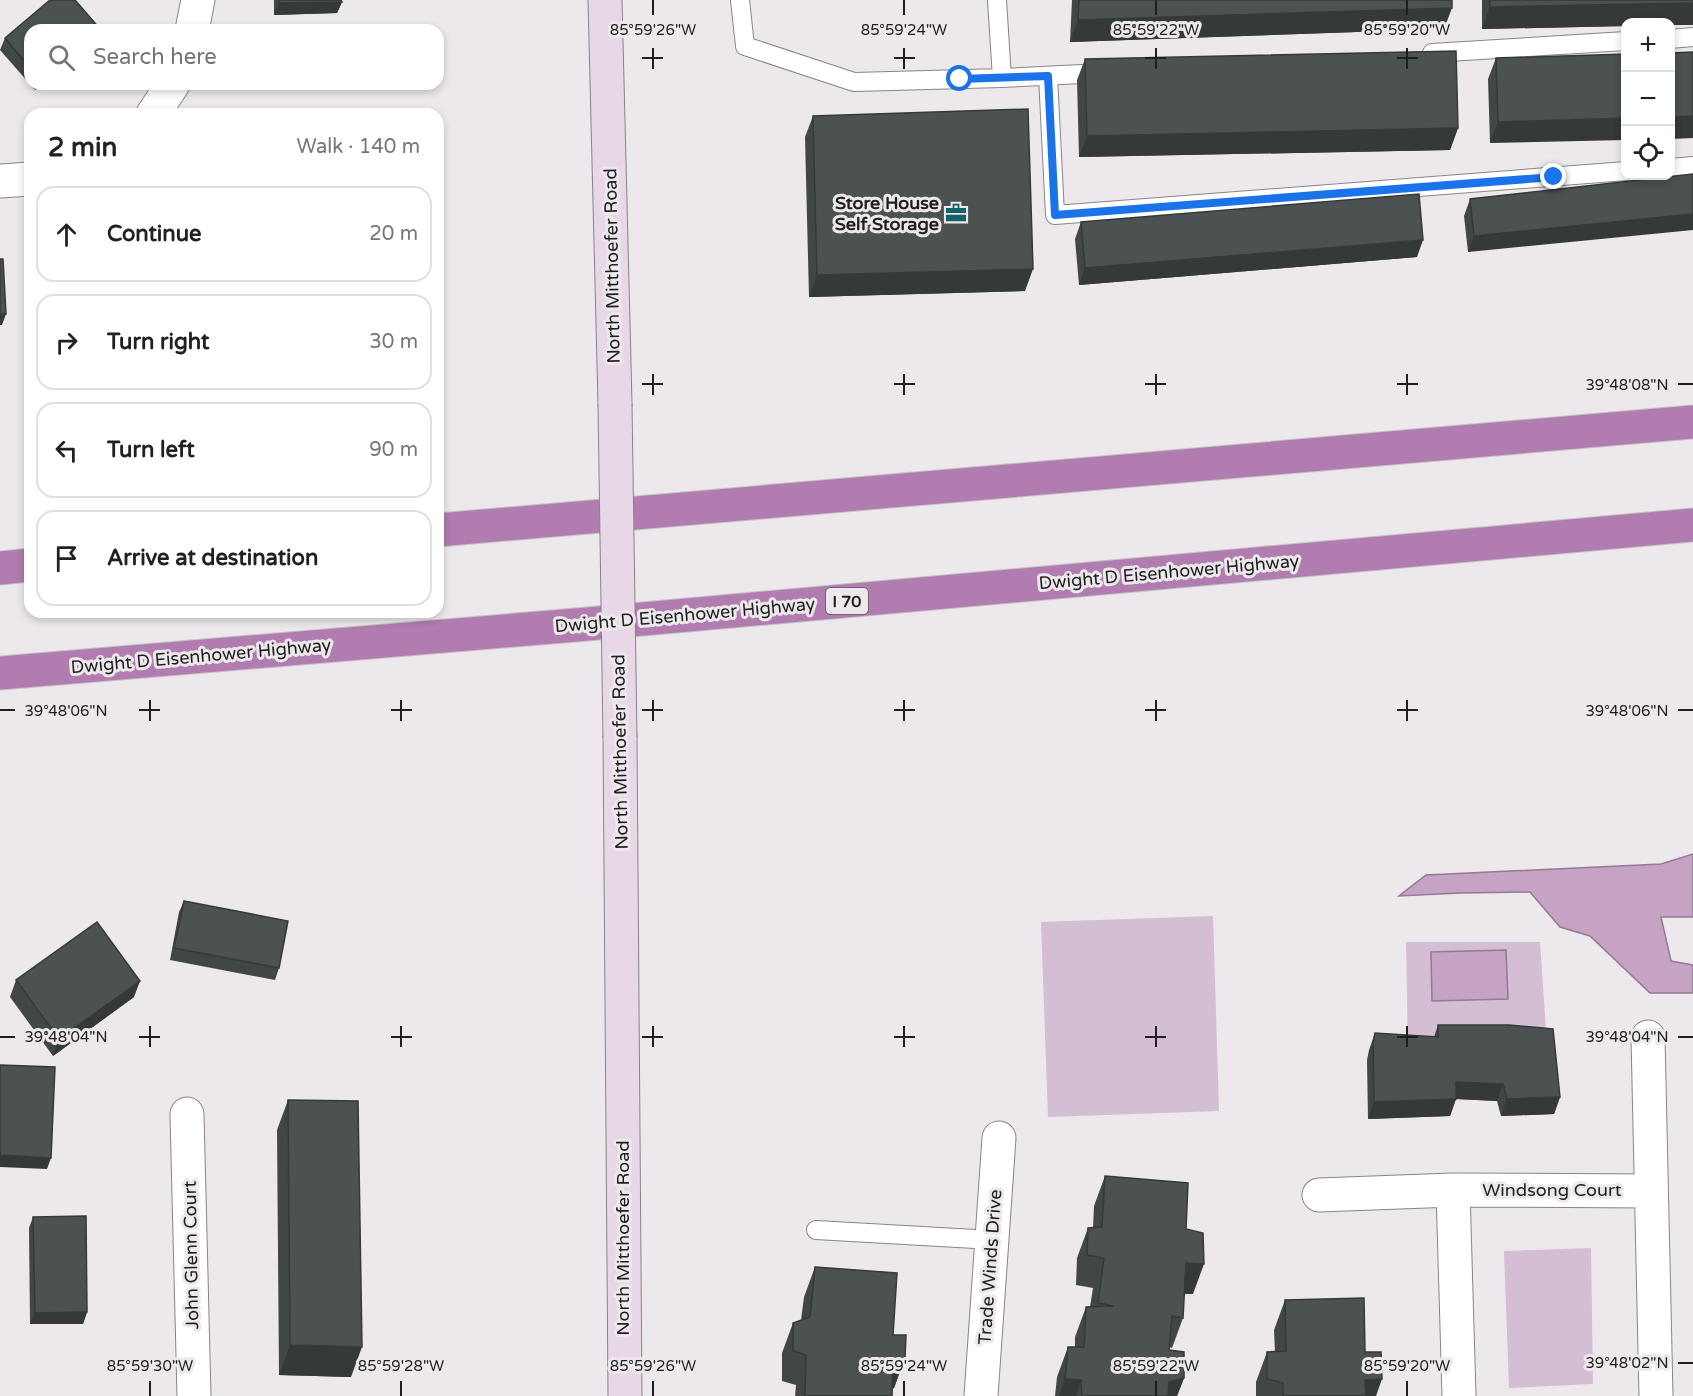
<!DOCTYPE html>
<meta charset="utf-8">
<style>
:root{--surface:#fff;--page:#f2f2f2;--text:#202124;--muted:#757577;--line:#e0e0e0}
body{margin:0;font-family:"Varela Round",sans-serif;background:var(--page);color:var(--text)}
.controls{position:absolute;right:18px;top:18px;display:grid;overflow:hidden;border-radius:12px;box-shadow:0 3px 9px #0003}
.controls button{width:54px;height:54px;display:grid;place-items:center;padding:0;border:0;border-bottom:2px solid var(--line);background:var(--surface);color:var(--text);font:30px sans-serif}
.stop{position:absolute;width:18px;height:18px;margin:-14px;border:4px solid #1a73e8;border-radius:50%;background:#fff}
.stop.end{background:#1a73e8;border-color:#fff;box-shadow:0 2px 6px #0008}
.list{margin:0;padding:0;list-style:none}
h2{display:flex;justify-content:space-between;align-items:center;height:78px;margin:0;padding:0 24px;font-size:26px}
h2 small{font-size:20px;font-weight:400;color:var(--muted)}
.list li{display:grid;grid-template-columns:39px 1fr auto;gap:18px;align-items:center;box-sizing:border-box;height:96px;margin:0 12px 12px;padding:0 12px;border:2px solid var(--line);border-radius:18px}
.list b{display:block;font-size:22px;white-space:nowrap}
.list em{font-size:20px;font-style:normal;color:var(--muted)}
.icon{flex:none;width:33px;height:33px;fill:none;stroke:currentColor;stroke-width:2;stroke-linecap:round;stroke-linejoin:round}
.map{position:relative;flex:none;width:1693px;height:1396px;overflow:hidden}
.search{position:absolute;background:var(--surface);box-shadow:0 3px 9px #0003;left:24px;top:24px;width:420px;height:66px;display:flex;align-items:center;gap:15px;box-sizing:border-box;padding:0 21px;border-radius:18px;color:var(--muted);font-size:22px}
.panel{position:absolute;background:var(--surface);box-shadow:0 3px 9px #0003;left:24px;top:108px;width:420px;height:510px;border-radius:18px}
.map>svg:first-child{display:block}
.green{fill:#d4bed3}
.water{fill:#c6a2c4;stroke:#947a92;stroke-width:1.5}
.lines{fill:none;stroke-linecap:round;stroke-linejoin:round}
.lane-casing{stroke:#888488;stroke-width:20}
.street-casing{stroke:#888488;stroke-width:35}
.secondary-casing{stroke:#888488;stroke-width:35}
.highway-casing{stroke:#c5c4c5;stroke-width:35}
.lane{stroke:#fff;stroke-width:18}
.street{stroke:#fff;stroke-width:33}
.secondary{stroke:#e8d8e7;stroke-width:33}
.highway{stroke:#b17caf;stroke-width:33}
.secondary-bridge-casing{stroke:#888488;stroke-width:35;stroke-linecap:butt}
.secondary-bridge{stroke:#e8d8e7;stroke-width:33}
.wall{fill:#414647}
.shaded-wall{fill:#353939}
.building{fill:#4c5152;stroke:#353939;stroke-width:1.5}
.route{stroke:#1a73e8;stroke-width:8}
.ticks{fill:none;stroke:#1f1d1f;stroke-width:2}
.labels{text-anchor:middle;stroke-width:6;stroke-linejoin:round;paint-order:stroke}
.shield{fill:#ece8eb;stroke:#5c5a5c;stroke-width:1.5}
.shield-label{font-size:16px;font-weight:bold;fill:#1f1d1f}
.poi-label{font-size:18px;font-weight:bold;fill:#1f1d1f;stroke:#ece8eb;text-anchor:end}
.street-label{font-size:18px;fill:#1f1d1f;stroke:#ece8eb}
.ticks-label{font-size:15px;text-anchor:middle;fill:#1f1d1f;stroke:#ece8eb;stroke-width:6;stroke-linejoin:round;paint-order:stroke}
</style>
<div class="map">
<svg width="1693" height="1396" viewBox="0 0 1693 1396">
<rect width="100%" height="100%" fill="#ece8eb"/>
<!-- green -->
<path class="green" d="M1213,916L1219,1111L1048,1117L1041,922Z
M1406,942H1540L1547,1045L1408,1052Z
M1591,1248L1593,1384L1509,1388L1504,1251Z"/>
<!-- water -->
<path class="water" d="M1693,854V917H1661L1671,961L1693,965V993H1650L1590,936L1560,927L1530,892L1461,893L1399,896L1426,875L1661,864Z
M1506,950L1508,999L1432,1001L1431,952Z"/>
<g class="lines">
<defs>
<path id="lane" d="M740,0L745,46L854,82L1002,78L1102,73
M997,0L1002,78
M1670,39L1693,37
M1432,53L1626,41
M1048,76L1055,215L1626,171
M1670,168L1693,166
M816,1230L993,1240"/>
<path id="street" d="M192,30L198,0
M153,114L173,84
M0,181L30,179
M1648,1037L1656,1396
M187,1114L194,1396
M1453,1190L1459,1396
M1319,1195L1453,1190L1650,1191
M981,1396L999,1138"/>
<path id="secondary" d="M605,0L615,404
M620,738L625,1396"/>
<path id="highway" d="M438,530L1693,422
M0,568L30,565
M0,673L576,625L1693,525"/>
</defs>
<!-- lane casing -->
<use href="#lane" class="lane-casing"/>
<!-- street casing -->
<use href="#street" class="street-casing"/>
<!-- secondary casing -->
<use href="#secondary" class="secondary-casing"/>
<!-- highway casing -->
<use href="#highway" class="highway-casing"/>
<!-- lane -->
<use href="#lane" class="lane"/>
<!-- street -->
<use href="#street" class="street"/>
<!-- secondary -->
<use href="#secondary" class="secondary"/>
<!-- highway -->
<use href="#highway" class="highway"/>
<defs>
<path id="secondary-bridge" d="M615,404L620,738"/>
</defs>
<!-- secondary-bridge casing -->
<use href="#secondary-bridge" class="secondary-bridge-casing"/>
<!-- secondary-bridge -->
<use href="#secondary-bridge" class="secondary-bridge"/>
</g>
<!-- wall -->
<path class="wall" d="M274,0H341L342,2L337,13L274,15Z
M1072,0H1452L1444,29L1070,42Z
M1482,0H1693V25H1671L1626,22V26L1482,29Z
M30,30V84H42L35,90L0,50L5,38Z
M1626,54L1490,143L1488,79L1496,58Z
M1085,59L1458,128L1450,150L1079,157L1077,80Z
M813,116L1025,291L809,297L805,137Z
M1693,174L1468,252L1464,216L1470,199Z
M1081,222L1417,257L1079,285L1075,239Z
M184,901L279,968L275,980L170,960L179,912Z
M16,980L134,997L53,1056L10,997Z
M1438,1025L1560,1097L1554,1114L1501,1116L1497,1101L1456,1099L1450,1116L1368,1119L1367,1060L1369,1050L1375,1033L1434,1037Z
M288,1100L351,1377L279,1375L277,1130Z
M1105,1176L1186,1229L1193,1294H1184L1183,1318L1172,1348L1169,1347V1350L1184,1378L1177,1396H1055L1057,1377L1068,1347H1075V1337L1086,1307H1090L1093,1288L1076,1285L1077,1258L1088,1228H1093L1094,1206Z
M33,1217L87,1312L83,1324H30L29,1228Z
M815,1267L893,1335L905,1358L894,1388L892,1389V1396H795L796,1385L782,1381V1353L793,1323L801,1320L804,1297Z
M1285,1300L1365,1352L1376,1396H1256V1382L1267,1352H1275L1274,1330Z"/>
<!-- shaded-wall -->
<path class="shaded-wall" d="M342,2L337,13L274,15L279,3Z
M1693,3V25H1671V22H1626V26L1482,29L1490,7Z
M1452,8L1444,29L1070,42L1078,20Z
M37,84H42L35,90Z
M1693,116V138L1671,139V117Z
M1626,118V140L1490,143L1498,122Z
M1458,128L1450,150L1079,157L1087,136Z
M1693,214V230L1468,252L1474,236Z
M1423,240L1417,257L1079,285L1085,268Z
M1033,269L1025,291L809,297L817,275Z
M0,314H6L2,325H0Z
M140,981L134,997L53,1056L59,1039Z
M1456,1082L1503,1084L1497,1101L1456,1099L1450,1116L1368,1119L1374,1102Z
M1560,1097L1554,1114L1501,1116L1507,1099Z
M0,1155L51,1158L47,1169L0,1167Z
M1186,1263L1204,1264L1193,1294L1175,1293Z
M87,1312L83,1324H30L35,1313Z
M290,1345L362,1347L351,1377L279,1375Z
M905,1358L894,1388L882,1390L893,1360Z
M1184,1378L1177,1396H1164L1169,1382Z
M1065,1379L1081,1380L1076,1396H1059Z
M1382,1379L1376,1396H1359L1365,1380Z"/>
<!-- building -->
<path class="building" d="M50,0H75L101,30H30V68L5,38Z
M279,0H341L342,2L279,3Z
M1079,0H1452V8L1078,20Z
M1490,0H1693V3L1490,7Z
M1456,51L1458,128L1087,136L1085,59Z
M1693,52V116L1671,117V53Z
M1626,54V118L1498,122L1496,58Z
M1028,109L1033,269L817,275L813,116Z
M1693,174V214L1474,236L1470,199Z
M1419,194L1423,240L1085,268L1081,222Z
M0,259H3L6,314H0Z
M184,901L288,921L279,968L174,948Z
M97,922L140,981L59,1039L16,980Z
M1438,1025H1509L1553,1029L1560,1097L1507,1099L1503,1084L1456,1082V1099L1374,1102L1373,1043L1375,1033L1438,1037Z
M0,1065L55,1067L51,1158L0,1155Z
M288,1100L358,1101L362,1347L290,1345Z
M1105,1176L1188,1183L1186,1229L1203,1233L1204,1264L1186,1263L1183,1318L1172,1316L1169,1350L1184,1352V1378L1169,1382L1168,1396H1082L1081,1380L1065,1379L1068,1347H1084L1086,1307L1114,1306L1098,1303L1104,1258L1087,1255L1088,1228L1102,1227Z
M86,1216L87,1312L35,1313L33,1217Z
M815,1267L897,1273L893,1335H906L905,1358L893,1360L892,1396H805L806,1355L793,1351V1323L810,1317Z
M1364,1298L1365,1352H1381L1382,1379L1365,1380L1366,1396H1283V1383L1267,1379V1352L1286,1351L1285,1300Z"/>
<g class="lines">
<!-- route -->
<path class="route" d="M960,79L1048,76L1055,215L1554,177"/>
</g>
<!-- ticks -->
<path class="ticks" d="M653,0V15M904,0V15M1156,0V15M1407,0V15M653,48V69M904,48V69M1156,48V69M1407,48V69M642,58H663M894,58H915M1145,58H1166M1397,58H1418M653,374V395M904,374V395M1156,374V395M1407,374V395M642,384H663M894,384H915M1145,384H1166M1397,384H1418M1678,384H1693M150,700V721M401,700V721M653,700V721M904,700V721M1156,700V721M1407,700V721M0,710H15M139,710H160M391,710H412M642,710H663M894,710H915M1145,710H1166M1397,710H1418M1678,710H1693M150,1026V1047M401,1026V1047M653,1026V1047M904,1026V1047M1156,1026V1047M1407,1026V1047M0,1037H15M139,1037H160M391,1037H412M642,1037H663M894,1037H915M1145,1037H1166M1397,1037H1418M1678,1037H1693M1678,1363H1693M150,1381V1396M401,1381V1396M653,1381V1396M904,1381V1396M1156,1381V1396M1407,1381V1396"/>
<!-- icons -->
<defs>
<symbol id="office-bare" viewBox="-9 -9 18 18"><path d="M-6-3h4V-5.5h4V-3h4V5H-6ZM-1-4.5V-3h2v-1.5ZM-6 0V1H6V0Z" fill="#116167" stroke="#ece8eb" stroke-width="2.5" paint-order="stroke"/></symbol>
</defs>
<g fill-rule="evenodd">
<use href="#office-bare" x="941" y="198" width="30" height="30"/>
</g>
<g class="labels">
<!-- shield labels -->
<rect class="shield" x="826" y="588" width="42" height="26" rx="4.5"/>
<g class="shield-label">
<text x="847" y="607">I 70</text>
</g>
<!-- poi labels -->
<g class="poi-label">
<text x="939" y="209">Store House<tspan x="939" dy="21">Self Storage</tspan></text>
</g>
<!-- street labels -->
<g class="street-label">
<text transform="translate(612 266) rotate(-91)" y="6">North Mitthoefer Road</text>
<text transform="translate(1169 572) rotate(-5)" y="6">Dwight D Eisenhower Highway</text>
<text transform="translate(685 615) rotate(-5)" y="6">Dwight D Eisenhower Highway</text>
<text transform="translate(201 656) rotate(-5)" y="6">Dwight D Eisenhower Highway</text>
<text transform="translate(620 752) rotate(-91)" y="6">North Mitthoefer Road</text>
<text x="1552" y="1196">Windsong Court</text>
<text transform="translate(623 1238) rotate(-90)" y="6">North Mitthoefer Road</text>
<text transform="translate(191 1255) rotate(-91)" y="6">John Glenn Court</text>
<text transform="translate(990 1267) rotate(-86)" y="6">Trade Winds Drive</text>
</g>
</g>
<g class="ticks-label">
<text x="653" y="35">85°59'26"W</text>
<text x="904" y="35">85°59'24"W</text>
<text x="1156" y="35">85°59'22"W</text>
<text x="1407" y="35">85°59'20"W</text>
<text x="1627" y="390">39°48'08"N</text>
<text x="66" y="716">39°48'06"N</text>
<text x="1627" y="716">39°48'06"N</text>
<text x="66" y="1042">39°48'04"N</text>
<text x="1627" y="1042">39°48'04"N</text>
<text x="1627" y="1368">39°48'02"N</text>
<text x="150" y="1371">85°59'30"W</text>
<text x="401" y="1371">85°59'28"W</text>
<text x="653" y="1371">85°59'26"W</text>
<text x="904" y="1371">85°59'24"W</text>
<text x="1156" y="1371">85°59'22"W</text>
<text x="1407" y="1371">85°59'20"W</text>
</g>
</svg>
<div class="controls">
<button>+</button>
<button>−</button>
<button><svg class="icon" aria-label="locate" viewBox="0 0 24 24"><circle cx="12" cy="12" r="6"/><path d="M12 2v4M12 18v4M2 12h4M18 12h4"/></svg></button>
</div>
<div class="stop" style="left:960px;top:79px"></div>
<div class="stop end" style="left:1554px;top:177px"></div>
<div class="search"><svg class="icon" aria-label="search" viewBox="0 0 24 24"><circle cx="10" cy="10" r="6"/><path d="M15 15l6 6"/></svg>Search here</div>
<section class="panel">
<h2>2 min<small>Walk · 140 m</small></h2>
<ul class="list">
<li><svg class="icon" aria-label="ahead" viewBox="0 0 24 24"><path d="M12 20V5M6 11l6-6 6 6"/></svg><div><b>Continue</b></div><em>20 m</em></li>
<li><svg class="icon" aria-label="right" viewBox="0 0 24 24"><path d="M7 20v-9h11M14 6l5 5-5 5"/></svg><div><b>Turn right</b></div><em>30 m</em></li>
<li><svg class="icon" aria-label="left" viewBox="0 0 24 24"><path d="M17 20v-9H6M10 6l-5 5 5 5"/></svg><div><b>Turn left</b></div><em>90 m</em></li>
<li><svg class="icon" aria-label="arrive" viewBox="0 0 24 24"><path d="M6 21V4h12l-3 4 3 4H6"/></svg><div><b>Arrive at destination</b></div></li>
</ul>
</section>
</div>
